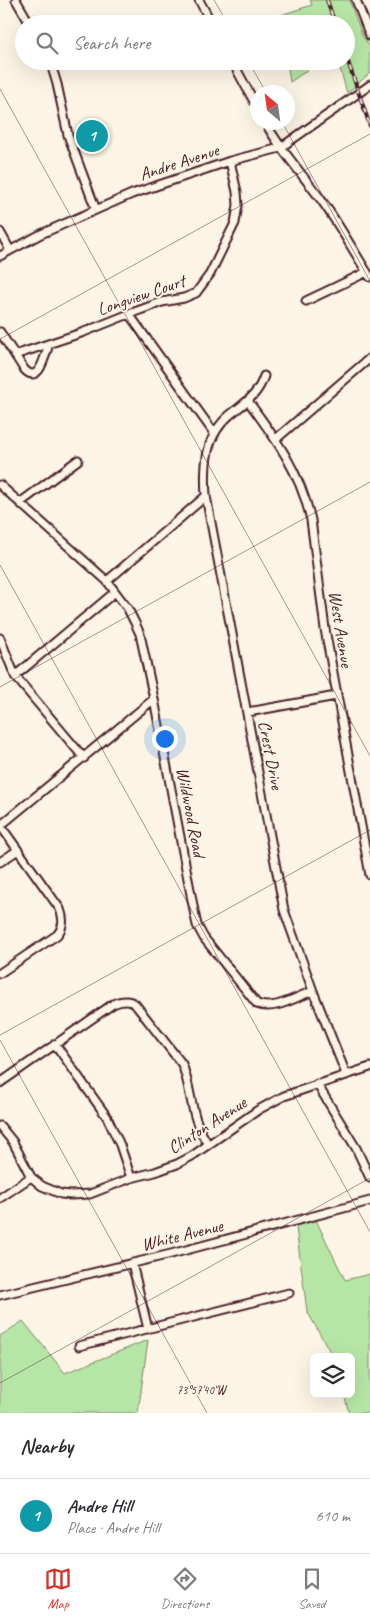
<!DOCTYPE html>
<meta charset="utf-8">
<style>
:root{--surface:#fff;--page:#f2f2f3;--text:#2b2b33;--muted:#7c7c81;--line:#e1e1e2;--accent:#d93025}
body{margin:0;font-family:Caveat,sans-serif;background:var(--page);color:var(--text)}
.controls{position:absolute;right:15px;bottom:15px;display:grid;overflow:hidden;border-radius:8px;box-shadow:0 5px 20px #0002}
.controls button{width:45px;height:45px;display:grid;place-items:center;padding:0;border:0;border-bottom:1px solid var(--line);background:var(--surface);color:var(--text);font:25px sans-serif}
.compass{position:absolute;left:250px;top:85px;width:45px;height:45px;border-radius:50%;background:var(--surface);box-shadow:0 5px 20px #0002;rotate:331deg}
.you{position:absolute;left:164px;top:738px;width:18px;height:18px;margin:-12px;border:4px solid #fff;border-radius:50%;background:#1a73e8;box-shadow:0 0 0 8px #1a73e833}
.badge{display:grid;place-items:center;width:32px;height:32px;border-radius:50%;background:var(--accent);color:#fff;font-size:16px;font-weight:700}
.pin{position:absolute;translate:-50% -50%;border:2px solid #fff;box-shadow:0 1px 5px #0006}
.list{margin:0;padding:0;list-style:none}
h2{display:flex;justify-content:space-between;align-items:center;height:65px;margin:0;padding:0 20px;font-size:21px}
h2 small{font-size:16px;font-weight:400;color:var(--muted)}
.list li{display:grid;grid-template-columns:32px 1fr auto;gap:15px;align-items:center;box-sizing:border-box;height:75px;padding:0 20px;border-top:1px solid var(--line)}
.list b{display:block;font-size:19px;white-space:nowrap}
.list p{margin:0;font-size:16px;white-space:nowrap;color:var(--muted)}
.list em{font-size:16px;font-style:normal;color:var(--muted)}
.icon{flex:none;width:28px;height:28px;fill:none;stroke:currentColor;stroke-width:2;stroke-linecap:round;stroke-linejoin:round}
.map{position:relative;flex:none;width:370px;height:1413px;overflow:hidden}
.search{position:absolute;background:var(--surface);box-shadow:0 5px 20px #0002;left:15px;right:15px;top:15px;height:55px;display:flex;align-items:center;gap:12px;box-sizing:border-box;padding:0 18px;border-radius:28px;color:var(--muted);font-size:19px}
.sheet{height:140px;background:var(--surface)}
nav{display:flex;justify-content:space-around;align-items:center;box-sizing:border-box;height:70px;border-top:1px solid var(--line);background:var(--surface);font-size:14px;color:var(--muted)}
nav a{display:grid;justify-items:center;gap:2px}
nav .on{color:var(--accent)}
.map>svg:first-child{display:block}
.green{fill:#b6e6a5;stroke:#808268}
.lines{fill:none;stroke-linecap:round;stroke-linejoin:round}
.street-casing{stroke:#4a1f2b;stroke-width:11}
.street{stroke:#fcf5e5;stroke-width:7}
.rail-casing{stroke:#4a1f2b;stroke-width:4}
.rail{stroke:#fcf5e5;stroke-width:2;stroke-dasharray:5.5;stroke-linecap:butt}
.ticks{fill:none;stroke:#4a1f2b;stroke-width:1;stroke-opacity:0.45}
.labels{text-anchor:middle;stroke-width:4;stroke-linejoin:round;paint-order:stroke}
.street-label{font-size:18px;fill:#4a1f2b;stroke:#fcf5e5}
.ticks-label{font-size:12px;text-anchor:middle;fill:#4a1f2b;stroke:#fcf5e5;stroke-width:4;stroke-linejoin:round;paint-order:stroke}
</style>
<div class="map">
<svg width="370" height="1413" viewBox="0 0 370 1413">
<rect width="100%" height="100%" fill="#fcf5e5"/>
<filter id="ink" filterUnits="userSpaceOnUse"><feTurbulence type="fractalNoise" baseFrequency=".02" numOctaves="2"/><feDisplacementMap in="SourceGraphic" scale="10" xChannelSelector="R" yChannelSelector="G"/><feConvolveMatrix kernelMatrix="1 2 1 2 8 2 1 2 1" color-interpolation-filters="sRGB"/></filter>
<g filter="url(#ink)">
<!-- green -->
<path class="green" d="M310,0H349L363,37L370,47V73L347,93L338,61H346V24H262V21L312,5Z
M287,61H321L290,82Z
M314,1216L345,1280L370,1274V1413H349L344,1394H351V1357H333L307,1311L295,1220Z
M23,1321L65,1373L148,1340L138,1413H0V1336Z"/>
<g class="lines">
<defs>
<path id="street" d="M16,0L30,24
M199,0L212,24
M356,0L370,36
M50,61L57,84L68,135L96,210
M232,61L258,109
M265,122C281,151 303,175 322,201C340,226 354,252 370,277
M0,232L10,250
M0,256L41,234L132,194L230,161L280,148L370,85
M306,301L367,272
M129,314L214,433
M0,332L24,369C39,386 45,355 49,344
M15,355L84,332L129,314L162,302L184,298L196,293L210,274L235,223L238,205L237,192L230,161
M264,376C258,395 246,402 231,414C205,435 204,465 206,496L284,910L313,991L346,1074
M248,401C277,440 300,472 311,520L325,629L370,875
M276,439L370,358
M0,485L107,581L128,609L135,623L140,634L154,699L195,916L197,925L204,938L257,1004C275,1011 296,997 313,991
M21,502L78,460
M107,581L206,496
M0,638L15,676L84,758
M15,676L115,592
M248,712L336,696
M0,825L60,909C64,919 64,927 57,935L0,973
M0,826L154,699
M0,862L18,850
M55,1044L107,1117L120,1145L131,1178
M0,1083L113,1004C120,1001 128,999 135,1004L182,1064C193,1093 189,1116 208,1144
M317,1084L356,1148L370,1178
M0,1126L13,1142L31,1177L42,1186L61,1194L71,1195L90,1194L131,1178L155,1172L177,1164L192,1156L258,1110L284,1096L370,1067
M0,1198L31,1177
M132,1263L148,1329
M0,1295L171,1254L370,1201
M79,1346L289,1293"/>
</defs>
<!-- street casing -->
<use href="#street" class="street-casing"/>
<!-- street -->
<use href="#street" class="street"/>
<defs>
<path id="rail" d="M327,0L335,24
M346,56L370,126"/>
</defs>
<!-- rail casing -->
<use href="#rail" class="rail-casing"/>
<!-- rail -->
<use href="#rail" class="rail"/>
</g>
</g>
<!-- ticks -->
<path class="ticks" d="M214,0L228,24M248,61L266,92M0,89L370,756M282,122L370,281M0,339L370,134M0,565L370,1232M0,687L370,482M0,1035L370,830M0,1040L207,1413M0,1383L370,1178"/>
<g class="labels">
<!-- street labels -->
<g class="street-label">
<text transform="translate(179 162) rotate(-18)" y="6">Andre Avenue</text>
<text transform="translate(141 295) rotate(-19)" y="6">Longview Court</text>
<text transform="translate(341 629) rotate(81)" y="6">West Avenue</text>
<text transform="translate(271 755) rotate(79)" y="6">Crest Drive</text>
<text transform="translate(191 812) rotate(79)" y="6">Wildwood Road</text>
<text transform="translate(207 1125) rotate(-33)" y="6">Clinton Avenue</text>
<text transform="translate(182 1235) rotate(-14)" y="6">White Avenue</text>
</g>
</g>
<g class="ticks-label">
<text x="201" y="1394">73°57'40"W</text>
</g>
</svg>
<div class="controls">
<button><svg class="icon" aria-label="layers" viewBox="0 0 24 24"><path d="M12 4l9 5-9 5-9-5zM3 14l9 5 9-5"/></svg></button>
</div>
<svg class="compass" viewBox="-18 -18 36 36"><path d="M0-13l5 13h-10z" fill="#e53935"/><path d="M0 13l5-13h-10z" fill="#7c7c81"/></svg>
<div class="you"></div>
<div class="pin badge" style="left:92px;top:136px;background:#0f9aa8">1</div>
<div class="search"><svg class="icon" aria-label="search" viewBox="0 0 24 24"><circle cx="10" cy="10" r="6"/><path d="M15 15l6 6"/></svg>Search here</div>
</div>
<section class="sheet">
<h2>Nearby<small></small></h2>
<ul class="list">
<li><span class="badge" style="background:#0f9aa8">1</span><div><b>Andre Hill</b><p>Place · Andre Hill</p></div><em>610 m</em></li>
</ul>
</section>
<nav>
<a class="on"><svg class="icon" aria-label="map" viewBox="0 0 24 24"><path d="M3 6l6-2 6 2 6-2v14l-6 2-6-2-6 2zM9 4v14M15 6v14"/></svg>Map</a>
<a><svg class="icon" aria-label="directions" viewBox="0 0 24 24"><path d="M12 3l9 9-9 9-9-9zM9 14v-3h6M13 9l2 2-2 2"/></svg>Directions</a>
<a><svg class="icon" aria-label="saved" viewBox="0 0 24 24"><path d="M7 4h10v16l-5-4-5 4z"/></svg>Saved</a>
</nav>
